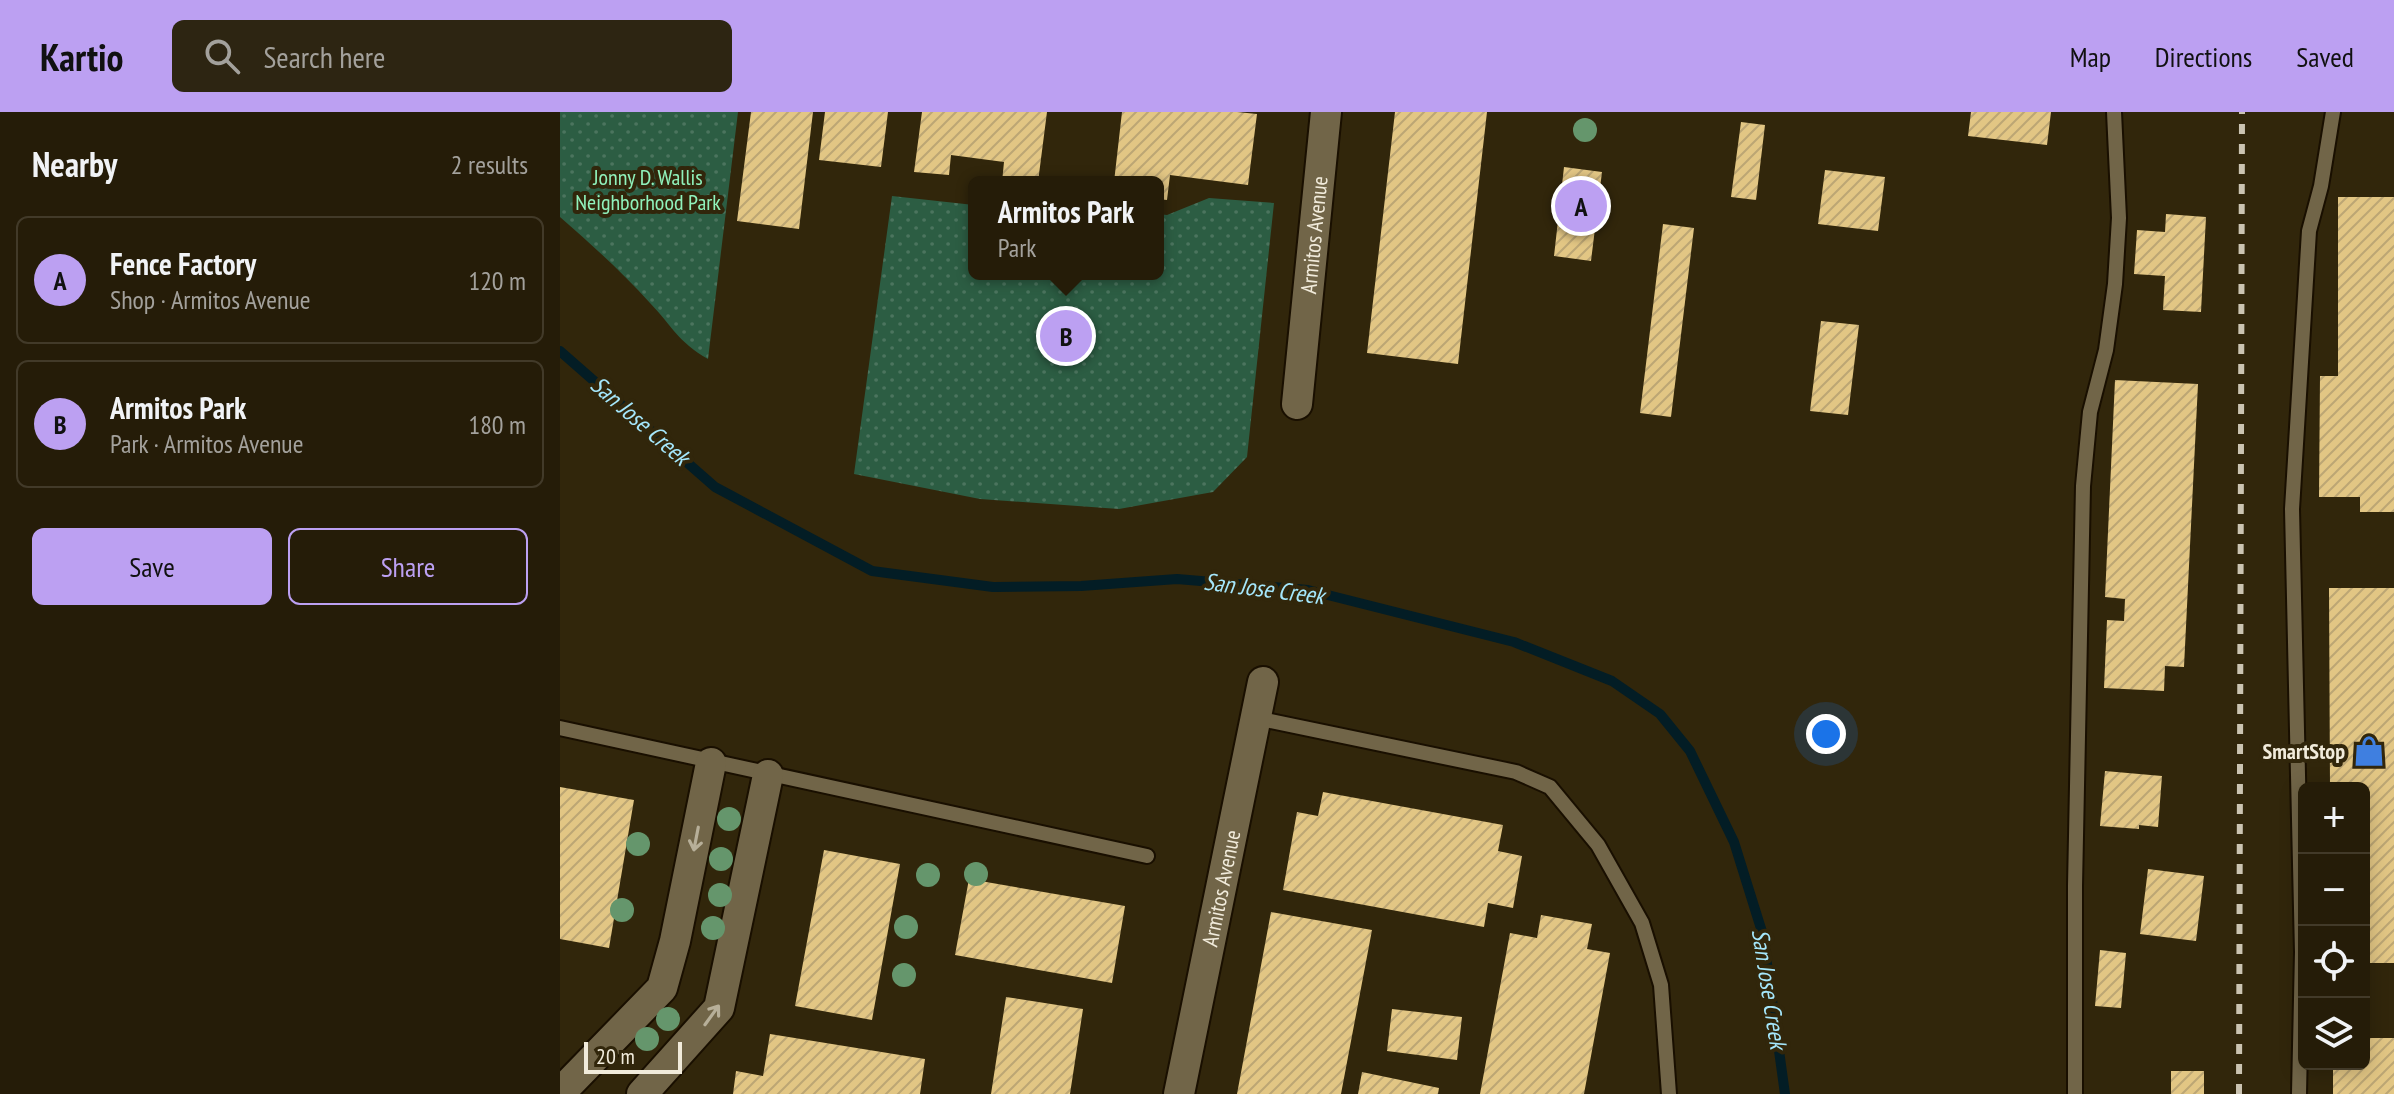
<!DOCTYPE html>
<meta charset="utf-8">
<style>
:root{--surface:#251c08;--page:#2d2512;--text:#f1f3f6;--muted:#a3a19c;--line:#423a29;--accent:#bca0f2}
body{margin:0;font-family:"PT Sans Narrow",sans-serif;background:var(--page);color:var(--text)}
.controls{position:absolute;right:24px;bottom:24px;display:grid;overflow:hidden;border-radius:12px;box-shadow:0 4px 20px #0003}
.controls button{width:72px;height:72px;display:grid;place-items:center;padding:0;border:0;border-bottom:2px solid var(--line);background:var(--surface);color:var(--text);font:40px sans-serif}
.scale{position:absolute;left:24px;bottom:20px;width:98px;box-sizing:border-box;padding-left:8px;border:4px solid #f1ebdb;border-top:0;font-size:22px;line-height:28px;white-space:nowrap;color:#f1ebdb;-webkit-text-stroke:6px #31260b;paint-order:stroke}
.you{position:absolute;left:1266px;top:622px;width:28px;height:28px;margin:-20px;border:6px solid #fff;border-radius:50%;background:#1a73e8;box-shadow:0 0 0 12px #1a73e833}
.badge{display:grid;place-items:center;width:52px;height:52px;border-radius:50%;background:var(--accent);color:#111;font-size:26px;font-weight:700}
.pin{position:absolute;translate:-50% -50%;border:4px solid #fff;box-shadow:0 2px 8px #0006}
.popup{position:absolute;left:408px;top:64px;width:196px;height:104px;box-sizing:border-box;display:grid;place-content:center;border-radius:12px;background:var(--surface);filter:drop-shadow(0 2px 6px #0005);font-size:26px;white-space:nowrap;color:var(--muted)}
.popup b{font-size:30px;color:var(--text)}
.popup::after{content:'';position:absolute;left:50%;top:100%;margin-left:-16px;border:16px solid transparent;border-top-color:var(--surface)}
.list{margin:0;padding:0;list-style:none}
h2{display:flex;justify-content:space-between;align-items:center;height:104px;margin:0;padding:0 32px;font-size:34px}
h2 small{font-size:26px;font-weight:400;color:var(--muted)}
.list li{display:grid;grid-template-columns:52px 1fr auto;gap:24px;align-items:center;box-sizing:border-box;height:128px;margin:0 16px 16px;padding:0 16px;border:2px solid var(--line);border-radius:12px}
.list b{display:block;font-size:30px;white-space:nowrap}
.list p{margin:0;font-size:26px;white-space:nowrap;color:var(--muted)}
.list em{font-size:26px;font-style:normal;color:var(--muted)}
.actions{display:flex;gap:16px;padding:24px 32px}
.actions a{flex:1;padding:18px 0;border:2px solid var(--accent);border-radius:12px;text-align:center;font-size:28px;color:var(--accent)}
.actions .main{background:var(--accent);color:#111}
.icon{flex:none;width:44px;height:44px;fill:none;stroke:currentColor;stroke-width:2;stroke-linecap:round;stroke-linejoin:round}
.map{position:relative;flex:none;width:1834px;height:982px;overflow:hidden}
header{display:flex;align-items:center;gap:48px;box-sizing:border-box;height:112px;padding:0 40px;background:var(--accent);color:#111}
header strong{font-size:38px}
nav{display:flex;gap:44px;margin-inline-start:auto;font-size:28px}
.search{width:560px;height:72px;background:var(--page);display:flex;align-items:center;gap:20px;box-sizing:border-box;padding:0 28px;border-radius:12px;color:var(--muted);font-size:30px}
main{display:flex}
aside{flex:1;background:var(--surface)}
.map>svg:first-child{display:block}
.green{fill:url(#green-dots)}
.lines{fill:none;stroke-linecap:round;stroke-linejoin:round}
.stream{stroke:#031d25;stroke-width:10}
.building{fill:url(#building-hatch)}
.lane-casing{stroke:#190f00;stroke-width:18}
.street-casing{stroke:#190f00;stroke-width:34}
.lane{stroke:#716548;stroke-width:14}
.street{stroke:#716548;stroke-width:30}
.rail{stroke:#cbc4b2;stroke-width:6;stroke-dasharray:10 10;stroke-linecap:butt}
.tree{fill:#65966c}
.oneway{stroke:#b7af99}
.labels{text-anchor:middle;stroke-width:8;stroke-linejoin:round;paint-order:stroke}
.park-label{font-size:22px;fill:#90f2bc;stroke:#31260b}
.street-label{font-size:22px;fill:#f1ebdb;stroke:#31260b}
.poi-label{font-size:22px;font-weight:bold;fill:#f1ebdb;stroke:#31260b;text-anchor:end}
.water-label{font-size:24px;font-style:italic;fill:#a5e7fc;stroke:#31260b}
</style>
<header>
<strong>Kartio</strong>
<div class="search"><svg class="icon" aria-label="search" viewBox="0 0 24 24"><circle cx="10" cy="10" r="6"/><path d="M15 15l6 6"/></svg>Search here</div>
<nav><a>Map</a><a>Directions</a><a>Saved</a></nav>
</header>
<main>
<aside>
<h2>Nearby<small>2 results</small></h2>
<ul class="list">
<li><span class="badge">A</span><div><b>Fence Factory</b><p>Shop · Armitos Avenue</p></div><em>120 m</em></li>
<li><span class="badge">B</span><div><b>Armitos Park</b><p>Park · Armitos Avenue</p></div><em>180 m</em></li>
</ul>
<div class="actions"><a class="main">Save</a><a>Share</a></div>
</aside>
<div class="map">
<svg width="1834" height="982" viewBox="0 0 1834 982">
<defs>
<pattern id="green-dots" width="8" height="8" patternUnits="userSpaceOnUse" patternTransform="scale(2)"><rect width="8" height="8" fill="#2c5d43"/><path d="M2 2h.1M6 6h.1" fill="none" stroke="#4b745e" stroke-width="1.8" stroke-linecap="round"/></pattern>
<pattern id="building-hatch" width="6" height="6" patternUnits="userSpaceOnUse" patternTransform="scale(2)"><rect width="6" height="6" fill="#e2c684"/><path d="M-1 1l2-2M0 6l6-6M5 7l2-2" fill="none" stroke="#bca674"/></pattern>
</defs>
<rect width="100%" height="100%" fill="#31260b"/>
<!-- green -->
<path class="green" d="M0,0H178L148,247C117,229 113,215 90,191C62,160 31,132 0,105Z
M332,84L414,93V162H598V102L607,103L649,86L714,91L687,345L653,380L559,397L420,387L294,362Z"/>
<g class="lines">
<!-- stream -->
<path class="stream" d="M0,239L155,375L312,459L433,475L521,474L617,467L748,478L954,530L1052,569L1100,602L1130,639L1174,730L1203,823L1225,982"/>
</g>
<!-- building -->
<path class="building" d="M191,0H253L239,117L177,109Z
M265,0H328L321,55L259,48Z
M362,0H487L478,70H442L444,50L391,43L389,63L354,60Z
M562,0H677L697,2L688,73L610,63L607,88L598,87V70H554Z
M835,0H927L898,252L807,241Z
M1411,0H1491L1487,33L1408,24Z
M1181,10L1205,13L1196,88L1171,85Z
M1004,55L1042,60L1031,149L994,144Z
M1265,58L1325,65L1318,119L1258,112Z
M1778,85H1834V400H1800V385H1759L1760,264H1778Z
M1606,102L1646,105L1641,200L1603,198L1605,164L1574,162L1577,118L1605,120Z
M1103,112L1134,116L1111,305L1080,301Z
M1261,209L1299,213L1288,303L1250,299Z
M1555,268L1638,272L1624,555L1605,554L1604,579L1544,576L1547,508L1564,509L1565,487L1545,485Z
M1769,476H1834V851H1804V676H1770Z
M1545,659L1602,664L1598,715L1579,713V717L1540,714Z
M0,675L74,688L49,836L0,827Z
M763,680L943,713L938,739L962,744L953,796L928,791L924,815L723,778L737,700L758,704Z
M264,738L340,752L312,908L235,894Z
M1588,757L1644,764L1636,829L1580,822Z
M409,767L565,794L552,871L395,843Z
M711,800L812,818L781,982H677Z
M981,803L1032,812L1027,837L1050,841L1024,982H920L950,821L977,826Z
M1540,838L1566,841L1561,896L1535,894Z
M446,885L523,897L510,982H431Z
M832,897L902,905L897,948L827,939Z
M210,922L365,947L360,982H173L176,959L203,964Z
M1804,926H1834V982H1773V952H1804Z
M1611,959H1644V982H1611Z
M802,960L879,976L878,982H798Z"/>
<g class="lines">
<defs>
<path id="lane" d="M696,606L956,660L990,675L1038,733L1082,811L1101,873L1109,982
M0,616L587,744
M1515,982V774L1523,374L1530,300L1546,238L1555,172L1559,106L1554,0
M1739,982L1742,840L1732,397L1749,119L1761,74L1773,0"/>
<g id="street">
<path id="s1" d="M737,292L766,0"/>
<path d="M0,981L102,876L115,829L151,651"/>
<path d="M82,982L159,896L208,663"/>
<path id="s2" d="M619,982L703,570"/>
</g>
</defs>
<!-- lane casing -->
<use href="#lane" class="lane-casing"/>
<!-- street casing -->
<use href="#street" class="street-casing"/>
<!-- lane -->
<use href="#lane" class="lane"/>
<!-- street -->
<use href="#street" class="street"/>
<!-- rail -->
<path class="rail" d="M1679,982L1682,0"/>
</g>
<!-- trees -->
<g class="tree">
<circle cx="1025" cy="18" r="12"/>
<circle cx="169" cy="707" r="12"/>
<circle cx="78" cy="732" r="12"/>
<circle cx="161" cy="747" r="12"/>
<circle cx="416" cy="762" r="12"/>
<circle cx="368" cy="763" r="12"/>
<circle cx="160" cy="783" r="12"/>
<circle cx="62" cy="798" r="12"/>
<circle cx="346" cy="815" r="12"/>
<circle cx="153" cy="816" r="12"/>
<circle cx="344" cy="863" r="12"/>
<circle cx="108" cy="907" r="12"/>
<circle cx="87" cy="927" r="12"/>
</g>
<!-- one-way arrows -->
<defs><path id="oneway-shaft" d="M-6 0H5M1.5-3L5.5 0L1.5 3" fill="none" stroke-width="1.6" stroke-linecap="round" stroke-linejoin="round" transform="scale(2)"/></defs>
<g class="oneway">
<use href="#oneway-shaft" transform="translate(136 727) rotate(101)"/>
<use href="#oneway-shaft" transform="translate(152 903) rotate(-54)"/>
</g>
<!-- icons -->
<defs>
<symbol id="shop-bare" viewBox="-9 -9 18 18"><path d="M-5-2.5h2.3a2.7 3.5 0 0 1 5.4 0H5L5.5 6h-11ZM-1.5-2.5h3a1.5 2.3 0 0 0-3 0Z" fill="#3f7fe0" stroke="#31260b" stroke-width="2.5" paint-order="stroke"/></symbol>
</defs>
<g fill-rule="evenodd">
<use href="#shop-bare" x="1787" y="617" width="44" height="44"/>
</g>
<g class="labels">
<!-- park labels -->
<g class="park-label">
<text x="88" y="73">Jonny D. Wallis<tspan x="88" dy="25">Neighborhood Park</tspan></text>
</g>
<!-- street labels -->
<g class="street-label">
<text dy="8" stroke="none"><textPath href="#s1" startOffset="170">Armitos Avenue</textPath></text>
<text dy="8" stroke="none"><textPath href="#s2" startOffset="210">Armitos Avenue</textPath></text>
</g>
<!-- poi labels -->
<g class="poi-label">
<text x="1785" y="647">SmartStop</text>
</g>
<!-- water labels -->
<g class="water-label">
<text transform="translate(80 309) rotate(41)" y="8">San Jose Creek</text>
<text transform="translate(704 477) rotate(7)" y="8">San Jose Creek</text>
<text transform="translate(1209 877) rotate(81)" y="8">San Jose Creek</text>
</g>
</g>
</svg>
<div class="controls">
<button>+</button>
<button>−</button>
<button><svg class="icon" aria-label="locate" viewBox="0 0 24 24"><circle cx="12" cy="12" r="6"/><path d="M12 2v4M12 18v4M2 12h4M18 12h4"/></svg></button>
<button><svg class="icon" aria-label="layers" viewBox="0 0 24 24"><path d="M12 4l9 5-9 5-9-5zM3 14l9 5 9-5"/></svg></button>
</div>
<div class="scale">20 m</div>
<div class="you"></div>
<div class="pin badge" style="left:1021px;top:94px">A</div>
<div class="pin badge" style="left:506px;top:224px">B</div>
<div class="popup"><b>Armitos Park</b>Park</div>
</div>
</main>
